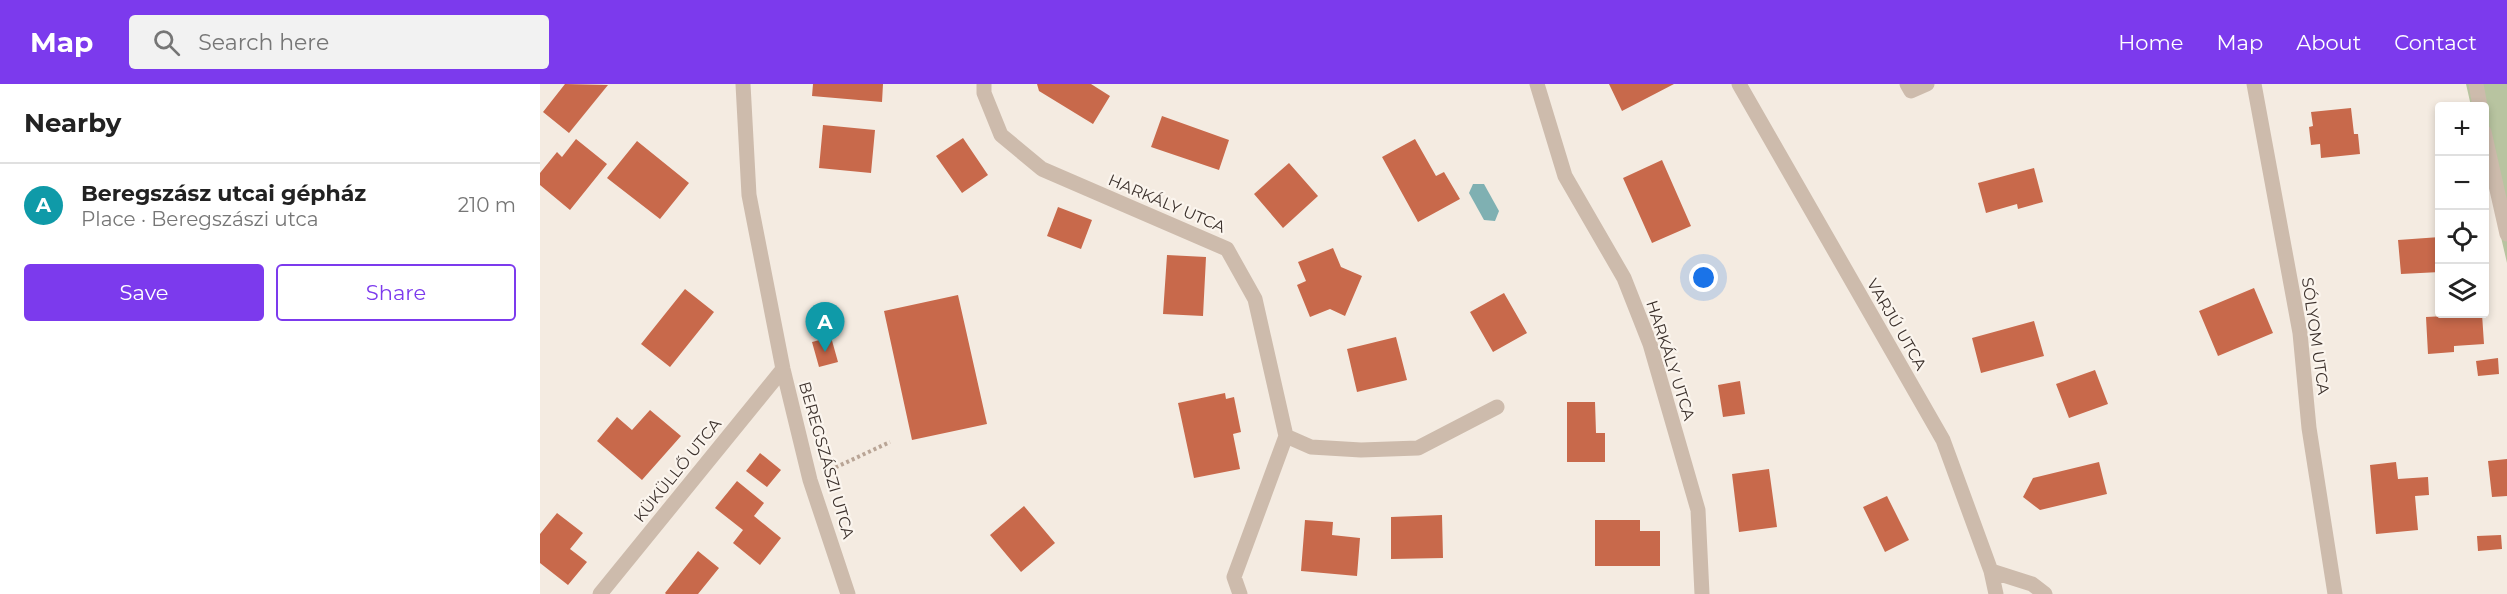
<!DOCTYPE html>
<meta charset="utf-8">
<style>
:root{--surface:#fff;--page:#f2f2f2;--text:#222;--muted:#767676;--line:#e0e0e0;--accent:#7c3aed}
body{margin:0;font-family:Montserrat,sans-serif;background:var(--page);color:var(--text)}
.controls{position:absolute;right:18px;top:18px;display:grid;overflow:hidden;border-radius:6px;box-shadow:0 3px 9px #0003}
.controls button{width:54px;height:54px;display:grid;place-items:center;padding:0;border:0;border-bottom:2px solid var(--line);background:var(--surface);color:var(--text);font:30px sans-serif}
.you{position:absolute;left:1164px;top:194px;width:21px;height:21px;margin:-15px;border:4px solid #fff;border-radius:50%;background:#1a73e8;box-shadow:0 0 0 9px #1a73e833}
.badge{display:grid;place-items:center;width:39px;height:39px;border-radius:50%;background:var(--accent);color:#fff;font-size:20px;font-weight:700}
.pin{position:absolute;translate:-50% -50px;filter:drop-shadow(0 2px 3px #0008)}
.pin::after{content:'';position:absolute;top:32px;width:21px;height:18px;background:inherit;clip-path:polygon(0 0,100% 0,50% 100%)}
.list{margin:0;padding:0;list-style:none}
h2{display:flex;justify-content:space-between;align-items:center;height:78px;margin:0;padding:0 24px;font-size:26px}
h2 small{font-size:20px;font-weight:400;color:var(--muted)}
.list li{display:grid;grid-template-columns:39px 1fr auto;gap:18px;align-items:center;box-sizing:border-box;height:84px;padding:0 24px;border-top:2px solid var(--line)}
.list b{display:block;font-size:22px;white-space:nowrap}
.list p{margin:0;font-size:20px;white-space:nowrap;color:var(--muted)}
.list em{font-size:20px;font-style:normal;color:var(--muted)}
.actions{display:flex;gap:12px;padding:18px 24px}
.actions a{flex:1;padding:14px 0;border:2px solid var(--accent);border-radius:6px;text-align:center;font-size:21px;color:var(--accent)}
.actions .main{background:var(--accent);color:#fff}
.icon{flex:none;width:33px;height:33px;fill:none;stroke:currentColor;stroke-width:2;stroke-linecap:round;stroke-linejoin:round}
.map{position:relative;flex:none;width:1967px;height:510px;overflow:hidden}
header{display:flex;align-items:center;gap:36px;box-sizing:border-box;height:84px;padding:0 30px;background:var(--accent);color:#fff}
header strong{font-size:28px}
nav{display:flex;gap:33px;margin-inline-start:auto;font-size:21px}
.search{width:420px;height:54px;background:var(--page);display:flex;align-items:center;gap:15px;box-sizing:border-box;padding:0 21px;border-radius:6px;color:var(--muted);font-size:22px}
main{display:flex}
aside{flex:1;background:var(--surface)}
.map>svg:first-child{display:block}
.green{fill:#b8c4a0}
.water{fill:#7fb0b2}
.building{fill:#c8694b}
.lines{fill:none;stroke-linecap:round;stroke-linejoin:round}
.path{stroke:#b9a596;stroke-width:4;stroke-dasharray:3 3;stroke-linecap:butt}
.minor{stroke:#cdbbac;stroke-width:15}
.labels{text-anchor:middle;stroke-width:4.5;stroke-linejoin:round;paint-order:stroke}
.street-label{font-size:16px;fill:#3b302b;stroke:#fbf5ee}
</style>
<header>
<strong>Map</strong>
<div class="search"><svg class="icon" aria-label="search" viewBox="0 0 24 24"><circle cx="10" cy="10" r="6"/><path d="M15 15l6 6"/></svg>Search here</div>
<nav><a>Home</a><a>Map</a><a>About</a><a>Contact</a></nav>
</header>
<main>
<aside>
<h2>Nearby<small></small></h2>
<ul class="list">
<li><span class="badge" style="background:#0f9aa8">A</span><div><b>Beregszász utcai gépház</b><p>Place · Beregszászi utca</p></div><em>210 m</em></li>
</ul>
<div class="actions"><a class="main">Save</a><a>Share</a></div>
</aside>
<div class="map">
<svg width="1967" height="510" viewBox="0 0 1967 510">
<rect width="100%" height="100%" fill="#f4ebe1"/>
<!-- green -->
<path class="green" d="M1926,0H1967V179L1945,84L1944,22H1931Z"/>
<!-- water -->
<path class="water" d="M933,100H944L959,127L955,137L944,136L929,109Z"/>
<!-- building -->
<path class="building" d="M25,0L68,1L29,49L3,28Z
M273,0H343L342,18L272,12Z
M497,0H551L570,12L553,40L499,7Z
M1069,0H1134L1082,27Z
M1811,24L1814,50H1818L1820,70L1781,74L1780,60L1771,61L1769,43L1773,42L1771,28Z
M622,32L689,56L679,86L611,63Z
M283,41L335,46L331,89L279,84Z
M423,54L448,91L422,109L396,72Z
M36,55L67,80L30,126L0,101V89L17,68L22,73Z
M875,55L896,92L904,88L920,115L878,138L842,73Z
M97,57L149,99L120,135L67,94Z
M1122,76L1151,142L1112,159L1083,94Z
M749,79L778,112L743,144L714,110Z
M1494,84L1503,118L1478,125L1477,120L1446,129L1438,99Z
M518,123L552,136L541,165L507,152Z
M1900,153V188L1861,190L1858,156Z
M793,164L801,183L822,192L805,232L790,225L770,233L757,201L766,197L758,178Z
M627,171L666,173L663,232L623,230Z
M1714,204L1733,249L1678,272L1659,227Z
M145,205L174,228L130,283L101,260Z
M964,209L987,249L953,268L930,228Z
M418,211L447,340L372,356L344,227Z
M1942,230L1944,260L1914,262V268L1888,270L1886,233Z
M1494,237L1504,272L1441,289L1432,254Z
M291,253L298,278L279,283L272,258Z
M856,253L867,296L817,308L807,265Z
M1958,274L1959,290L1938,292L1936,277Z
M1555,286L1568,320L1529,334L1516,300Z
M1200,297L1205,330L1183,333L1178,301Z
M685,309L686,315L694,313L701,348L693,350L700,385L654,394L638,319Z
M1027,318H1055L1056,349H1065V378H1027Z
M110,326L141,352L102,396L57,357L77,333L92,346Z
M220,369L241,386L227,403L206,387Z
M1967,375V412L1952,413L1948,377Z
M1559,378L1567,410L1500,426L1483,413L1493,394Z
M1856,378L1858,395L1888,393L1889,411L1875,412L1878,446L1836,450L1830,381Z
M1229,385L1237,443L1199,448L1192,390Z
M197,397L224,419L214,432L241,454L220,481L193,459L203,446L175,424Z
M1347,412L1369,456L1345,468L1323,423Z
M484,422L515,459L481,488L450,451Z
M17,429L43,449L30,465L47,478L28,501L0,479V450Z
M902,431L903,474L851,475V433Z
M765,436L793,438L792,451L820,454L817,492L761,487Z
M1055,436H1100V447H1120V482H1055Z
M1961,451L1962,465L1938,467L1937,452Z
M158,467L179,484L158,510H126L125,509Z"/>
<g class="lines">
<!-- path -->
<path class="path" d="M290,386L350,358"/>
<!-- minor -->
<path class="minor" d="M203,0L209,111L243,285L270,396L308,510
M444,0V9L461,51L502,85L687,165L715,215L746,352L694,493L700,510
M997,0L1025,92L1084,194L1110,260L1158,426L1162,510
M1199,0L1403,356L1451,487L1456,510
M1367,0L1371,7L1387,0
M1714,0L1760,249L1769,344L1795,510
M1936,0L1940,22
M1944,48L1967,150
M746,352L771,363L821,366L878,364L957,323
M1451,487L1492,500L1505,510
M60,510L243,285"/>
</g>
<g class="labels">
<!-- street labels -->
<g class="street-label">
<text transform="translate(627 119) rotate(23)" y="6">HARKÁLY UTCA</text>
<text transform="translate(1357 240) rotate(60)" y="6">VARJÚ UTCA</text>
<text transform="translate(1776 252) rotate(82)" y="6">SÓLYOM UTCA</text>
<text transform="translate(1131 276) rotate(72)" y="6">HARKÁLY UTCA</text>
<text transform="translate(287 376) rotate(74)" y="6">BEREGSZÁSZI UTCA</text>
<text transform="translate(137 386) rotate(-51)" y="6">KÜKÜLLŐ UTCA</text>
</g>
</g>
</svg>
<div class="controls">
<button>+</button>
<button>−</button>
<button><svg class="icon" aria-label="locate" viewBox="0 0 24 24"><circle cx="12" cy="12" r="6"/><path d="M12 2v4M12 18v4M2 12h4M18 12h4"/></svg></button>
<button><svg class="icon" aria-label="layers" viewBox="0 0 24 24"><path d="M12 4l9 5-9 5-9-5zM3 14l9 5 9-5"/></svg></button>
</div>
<div class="you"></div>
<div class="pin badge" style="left:285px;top:268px;background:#0f9aa8">A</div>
</div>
</main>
